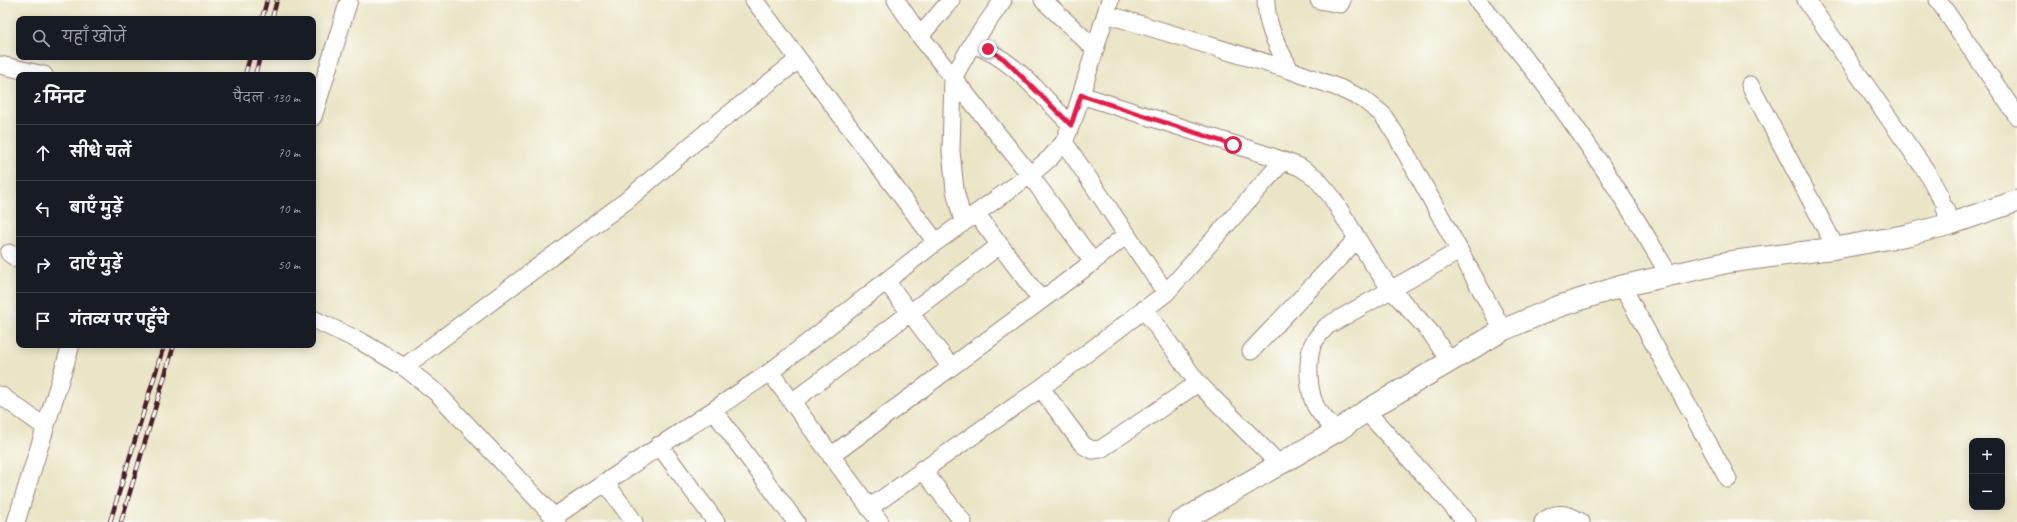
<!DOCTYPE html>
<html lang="hi">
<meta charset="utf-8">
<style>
:root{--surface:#171b24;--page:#20242c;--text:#f1f3f6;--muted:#9ea1a6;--line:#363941}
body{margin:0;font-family:Caveat,"Playpen Sans Deva",sans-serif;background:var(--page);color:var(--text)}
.controls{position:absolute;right:12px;bottom:12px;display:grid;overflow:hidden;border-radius:8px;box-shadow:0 2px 10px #0003}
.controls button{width:36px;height:36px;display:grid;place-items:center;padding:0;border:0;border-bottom:1px solid var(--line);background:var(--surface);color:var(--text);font:20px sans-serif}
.stop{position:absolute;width:12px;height:12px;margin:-9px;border:3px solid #e11d48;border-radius:50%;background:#fff}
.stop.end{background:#e11d48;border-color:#fff;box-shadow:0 1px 4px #0008}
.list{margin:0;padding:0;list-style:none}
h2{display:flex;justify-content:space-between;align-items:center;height:52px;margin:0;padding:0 16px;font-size:17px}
h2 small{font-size:13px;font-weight:400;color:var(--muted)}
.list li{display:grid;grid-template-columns:26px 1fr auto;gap:12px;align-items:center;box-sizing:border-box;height:56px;padding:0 16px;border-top:1px solid var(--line)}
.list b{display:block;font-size:15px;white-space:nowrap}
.list em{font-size:13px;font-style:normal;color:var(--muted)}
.icon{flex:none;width:22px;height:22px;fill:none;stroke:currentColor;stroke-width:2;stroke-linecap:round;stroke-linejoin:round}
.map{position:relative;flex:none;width:2017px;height:522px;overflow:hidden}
.search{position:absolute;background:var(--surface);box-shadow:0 2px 10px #0003;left:16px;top:16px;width:300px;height:44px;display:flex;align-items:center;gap:10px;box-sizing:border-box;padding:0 14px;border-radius:8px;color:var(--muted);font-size:15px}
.panel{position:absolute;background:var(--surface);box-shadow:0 2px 10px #0003;left:16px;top:72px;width:300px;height:276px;border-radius:8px}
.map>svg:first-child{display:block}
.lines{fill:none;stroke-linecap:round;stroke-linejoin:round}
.minor-casing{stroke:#9a8278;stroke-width:19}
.tertiary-casing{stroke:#9a8278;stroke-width:23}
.minor{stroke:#fff;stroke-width:17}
.tertiary{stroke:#fff;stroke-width:21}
.rail-casing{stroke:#4a1f2b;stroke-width:4.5}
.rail{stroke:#fdfcf7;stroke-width:3;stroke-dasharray:9;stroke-linecap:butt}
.route{stroke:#e11d48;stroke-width:5}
</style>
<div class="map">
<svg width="2017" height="522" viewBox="0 0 2017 522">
<rect width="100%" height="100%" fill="#fdfcf7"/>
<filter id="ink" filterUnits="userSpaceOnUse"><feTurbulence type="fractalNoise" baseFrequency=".025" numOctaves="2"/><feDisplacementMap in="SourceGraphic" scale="8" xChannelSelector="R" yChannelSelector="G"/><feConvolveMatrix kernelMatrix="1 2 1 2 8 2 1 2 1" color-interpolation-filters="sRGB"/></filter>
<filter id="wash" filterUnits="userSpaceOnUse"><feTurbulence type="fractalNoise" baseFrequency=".012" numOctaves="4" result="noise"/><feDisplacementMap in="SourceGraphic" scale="16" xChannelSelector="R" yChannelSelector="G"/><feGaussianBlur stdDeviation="0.9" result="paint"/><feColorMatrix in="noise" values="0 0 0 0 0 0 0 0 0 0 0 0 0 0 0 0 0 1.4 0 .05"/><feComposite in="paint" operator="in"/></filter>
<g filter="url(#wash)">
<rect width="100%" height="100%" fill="#eae5c6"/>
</g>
<g filter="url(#ink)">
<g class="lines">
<defs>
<path id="minor" d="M754,0L936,242
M896,0L920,36L1030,175L1093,262
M1043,0L1095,49
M1266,0C1266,27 1278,47 1290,70
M1319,0L1340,4L1342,0
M1477,0C1550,85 1613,177 1669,275
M1806,0L1926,171L1941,198
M1938,0L2017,116
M1106,14L1290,70L1339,88L1363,99L1382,114L1396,135L1503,330
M920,36L951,0
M972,44C1013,58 1041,95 1071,125
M0,65L44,75
M1750,85L1836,248
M1081,95L1267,155L1300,167L1316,178L1331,196L1371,261L1390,288L1431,333L1450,362
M313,117L349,0
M1945,208L1950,224
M976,213L1041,300
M963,222L955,190L951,151L953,78L972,44L1003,0
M9,253L19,260
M886,281L951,367
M1622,286L1728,479
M1166,293L1283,161
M1144,309L1198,383L1279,464
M313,319L362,342L404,367L437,393L554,517
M1251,351L1357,239
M404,367L626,201L709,130L798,60
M770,372L936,242L1030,175L1050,158L1064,142L1075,115L1110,0
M1041,388L1083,445L1092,450L1101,449L1198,383
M0,395L45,427
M792,402L1000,245
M714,411L796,522
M1366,411L1467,522
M1337,431C1329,423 1320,415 1315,405C1308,389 1307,362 1312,346C1315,338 1321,332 1327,326L1459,251
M659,445L716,522
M831,456L1093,262L1127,234
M922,469L963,522
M605,482L634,522
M869,508L1041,388L1166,293L1064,142
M16,522L71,345
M557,522L554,517L770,372L880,522
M1543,522C1556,510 1568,514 1581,522"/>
<path id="tertiary" d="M1180,522L1337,431L1366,411L1503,330L1557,307L1622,286L1729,262L1836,248L1908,235L1950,224L2017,201"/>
</defs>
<!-- minor casing -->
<use href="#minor" class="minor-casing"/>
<!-- tertiary casing -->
<use href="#tertiary" class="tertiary-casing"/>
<!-- minor -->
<use href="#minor" class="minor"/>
<!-- tertiary -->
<use href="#tertiary" class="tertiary"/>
<defs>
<path id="rail" d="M262,19L267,0
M272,19L277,0
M245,75L250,57
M255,75L260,57
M110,522L164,345
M121,522L174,345"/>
</defs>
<!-- rail casing -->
<use href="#rail" class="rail-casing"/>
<!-- rail -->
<use href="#rail" class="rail"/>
</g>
</g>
<g class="lines" filter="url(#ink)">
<!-- route -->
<path class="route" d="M988,49L1004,59L1071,125L1081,95L1233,145"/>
</g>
</svg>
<div class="controls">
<button>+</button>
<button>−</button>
</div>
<div class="stop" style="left:1233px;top:145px"></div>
<div class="stop end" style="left:988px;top:49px"></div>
<div class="search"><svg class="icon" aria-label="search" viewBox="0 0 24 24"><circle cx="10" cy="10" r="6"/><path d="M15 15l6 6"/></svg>यहाँ खोजें</div>
<section class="panel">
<h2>2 मिनट<small>पैदल · 130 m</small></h2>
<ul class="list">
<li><svg class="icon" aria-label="ahead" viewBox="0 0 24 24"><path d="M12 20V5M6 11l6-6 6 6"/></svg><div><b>सीधे चलें</b></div><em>70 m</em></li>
<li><svg class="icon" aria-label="left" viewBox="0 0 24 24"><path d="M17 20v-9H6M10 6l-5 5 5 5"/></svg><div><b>बाएँ मुड़ें</b></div><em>10 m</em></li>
<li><svg class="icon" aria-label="right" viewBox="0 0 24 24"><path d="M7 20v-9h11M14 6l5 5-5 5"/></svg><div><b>दाएँ मुड़ें</b></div><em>50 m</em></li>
<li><svg class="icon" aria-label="arrive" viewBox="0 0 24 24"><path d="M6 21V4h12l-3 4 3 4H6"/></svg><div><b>गंतव्य पर पहुँचे</b></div></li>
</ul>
</section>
</div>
